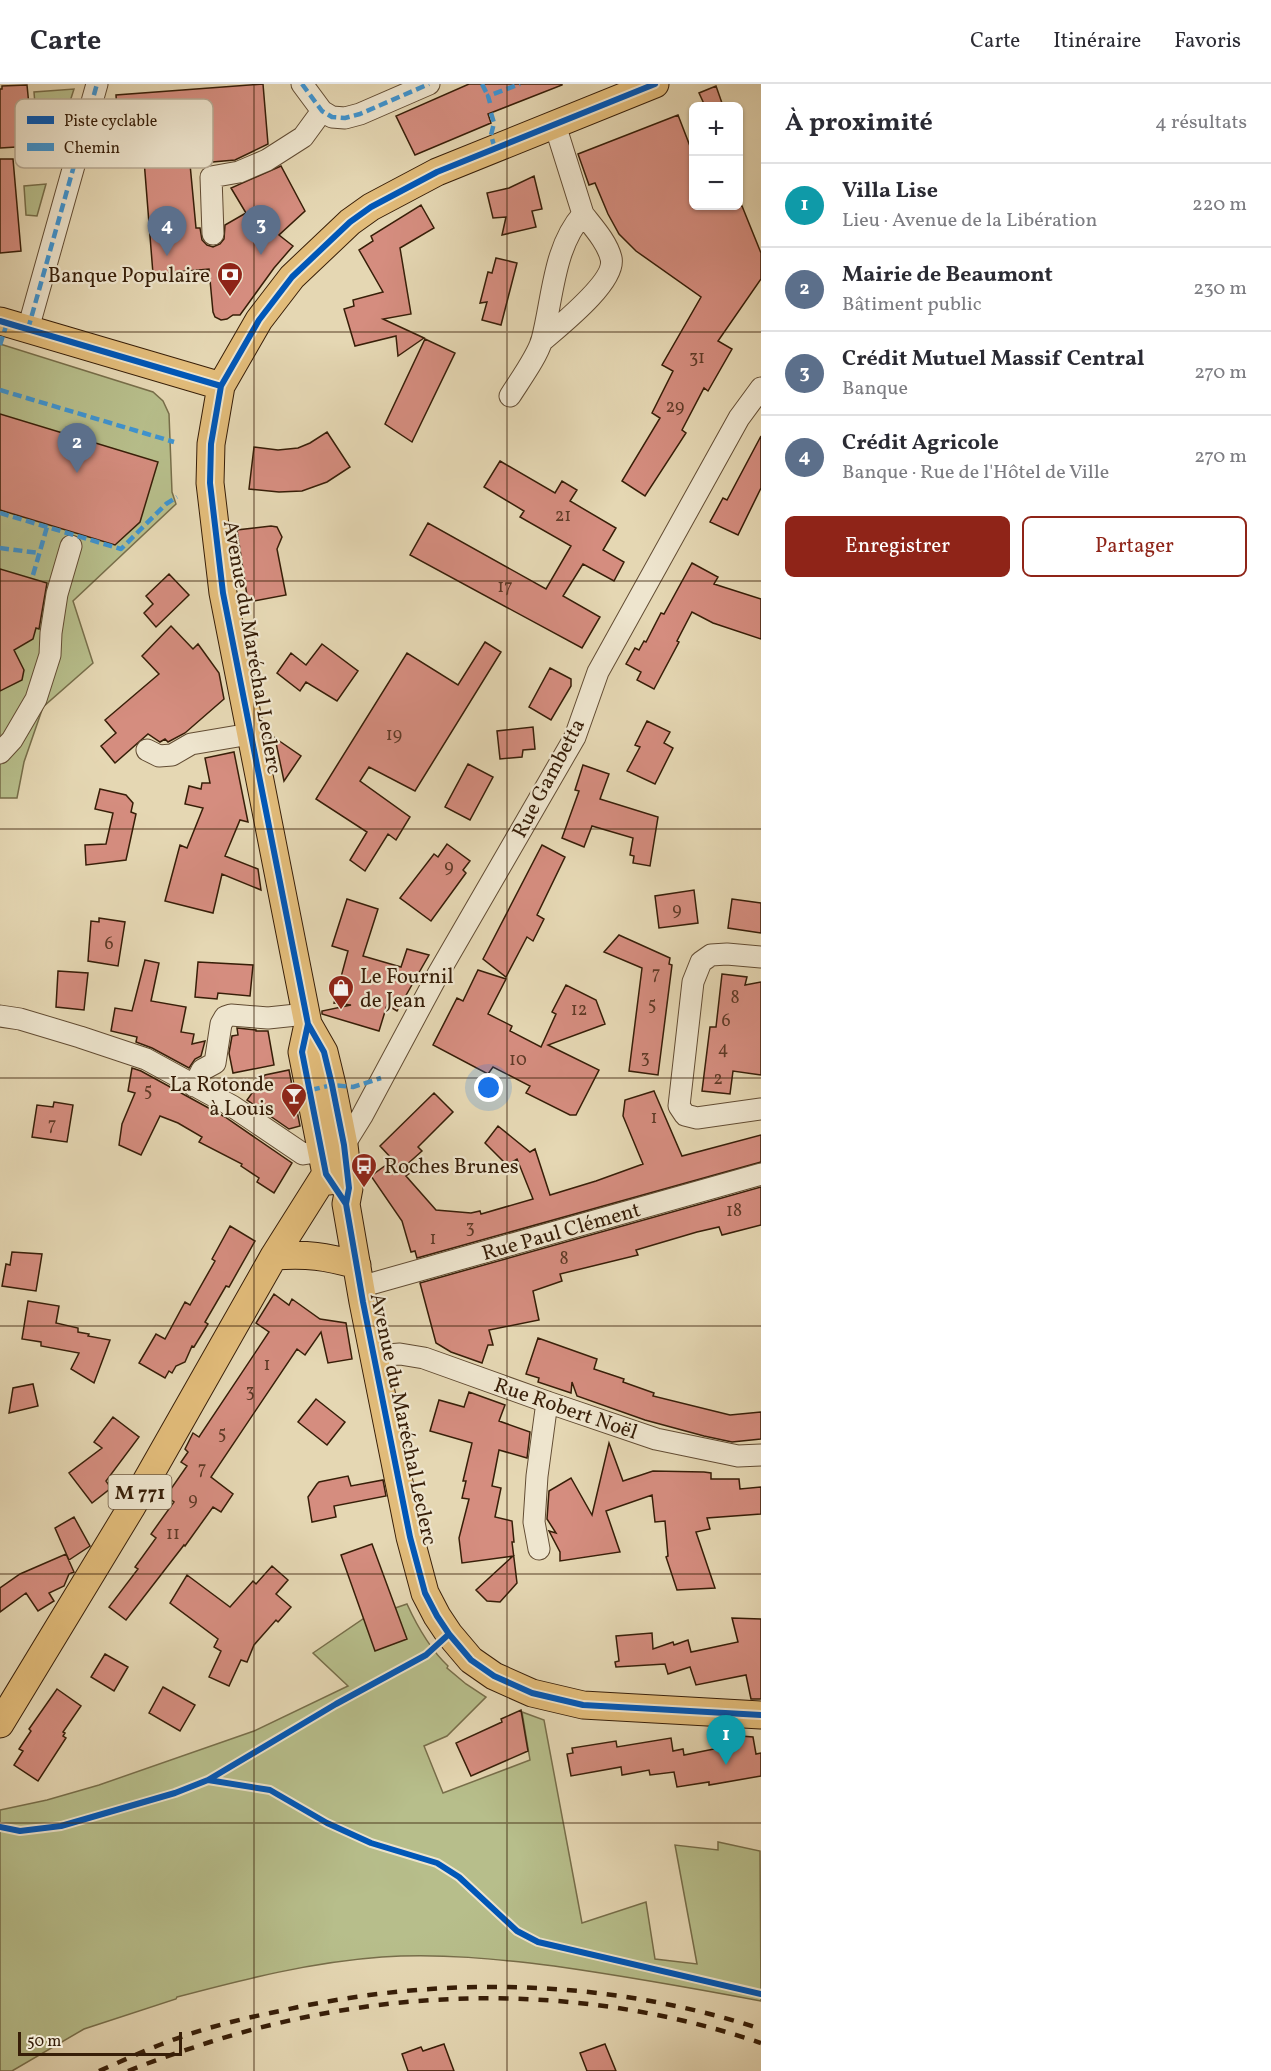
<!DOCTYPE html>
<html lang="fr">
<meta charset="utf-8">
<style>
:root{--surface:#fff;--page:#f7f7f7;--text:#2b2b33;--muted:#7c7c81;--line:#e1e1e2;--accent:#8f2418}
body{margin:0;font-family:Vollkorn,serif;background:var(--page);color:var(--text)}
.controls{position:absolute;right:18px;top:18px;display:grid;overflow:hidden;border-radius:9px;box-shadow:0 2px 4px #0004}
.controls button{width:54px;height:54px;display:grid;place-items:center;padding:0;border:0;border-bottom:2px solid var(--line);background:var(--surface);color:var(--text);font:30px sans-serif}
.scale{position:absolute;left:18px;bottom:15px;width:164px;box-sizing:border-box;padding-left:6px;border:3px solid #371e08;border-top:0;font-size:16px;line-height:21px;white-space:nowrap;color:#371e08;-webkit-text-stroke:4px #eee5ce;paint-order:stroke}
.you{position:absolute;left:489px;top:1004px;width:21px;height:21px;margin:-15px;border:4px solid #fff;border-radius:50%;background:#1a73e8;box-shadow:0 0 0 9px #1a73e833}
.badge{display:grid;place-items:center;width:39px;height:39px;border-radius:50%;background:var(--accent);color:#fff;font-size:20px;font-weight:700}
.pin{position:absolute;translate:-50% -50px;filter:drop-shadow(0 2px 3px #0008)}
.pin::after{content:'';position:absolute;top:32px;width:21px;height:18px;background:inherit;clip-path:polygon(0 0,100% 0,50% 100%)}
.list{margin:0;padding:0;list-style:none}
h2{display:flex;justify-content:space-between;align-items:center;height:78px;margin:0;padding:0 24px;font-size:26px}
h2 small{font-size:20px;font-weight:400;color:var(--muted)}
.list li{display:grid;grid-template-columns:39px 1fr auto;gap:18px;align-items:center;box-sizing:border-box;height:84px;padding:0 24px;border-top:2px solid var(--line)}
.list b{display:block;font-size:22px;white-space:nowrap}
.list p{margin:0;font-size:20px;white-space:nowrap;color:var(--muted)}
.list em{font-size:20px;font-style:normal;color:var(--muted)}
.actions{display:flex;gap:12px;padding:18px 24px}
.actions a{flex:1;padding:14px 0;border:2px solid var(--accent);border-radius:9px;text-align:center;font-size:21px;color:var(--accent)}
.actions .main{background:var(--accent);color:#fff}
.map{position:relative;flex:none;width:761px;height:1987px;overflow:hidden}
header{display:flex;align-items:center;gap:36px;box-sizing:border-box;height:84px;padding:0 30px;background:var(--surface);border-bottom:2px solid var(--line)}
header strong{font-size:28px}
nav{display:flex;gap:33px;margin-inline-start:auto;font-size:21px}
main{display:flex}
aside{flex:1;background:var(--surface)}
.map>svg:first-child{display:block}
.green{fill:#b7be8b;stroke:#776e4a;stroke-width:1.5}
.building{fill:#d58d7f;stroke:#371e08;stroke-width:1.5}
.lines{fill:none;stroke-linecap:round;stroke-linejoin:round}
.minor-casing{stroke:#624c33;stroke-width:23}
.major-casing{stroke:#371e08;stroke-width:29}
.minor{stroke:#eee5ce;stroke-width:21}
.major{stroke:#e2bc7a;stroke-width:27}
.rail{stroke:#371e08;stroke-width:4.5;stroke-dasharray:10 10;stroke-linecap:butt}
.quiet{stroke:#3e94d1;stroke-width:4.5;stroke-dasharray:9 4.5;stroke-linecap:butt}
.cycleway-casing{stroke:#eee5ce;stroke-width:10}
.cycleway{stroke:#0057b8;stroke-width:6}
.grid{fill:none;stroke:#371e08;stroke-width:1.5;stroke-opacity:0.55}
.labels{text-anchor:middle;stroke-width:4.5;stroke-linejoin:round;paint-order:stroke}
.number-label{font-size:18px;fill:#5e3a26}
.shield{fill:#eee5ce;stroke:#6e5a43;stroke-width:1.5}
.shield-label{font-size:20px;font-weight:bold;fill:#371e08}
.poi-label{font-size:21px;fill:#371e08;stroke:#eee5ce;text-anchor:end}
.street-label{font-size:21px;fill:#371e08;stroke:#eee5ce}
.key{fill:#eee5ce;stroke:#b7a993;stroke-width:1.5}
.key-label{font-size:16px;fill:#371e08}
</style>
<header>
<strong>Carte</strong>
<nav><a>Carte</a><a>Itinéraire</a><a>Favoris</a></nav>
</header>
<main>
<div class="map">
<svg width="761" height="1987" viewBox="0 0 761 1987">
<rect width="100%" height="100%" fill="#e5d7b3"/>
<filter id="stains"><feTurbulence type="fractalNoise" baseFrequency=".00333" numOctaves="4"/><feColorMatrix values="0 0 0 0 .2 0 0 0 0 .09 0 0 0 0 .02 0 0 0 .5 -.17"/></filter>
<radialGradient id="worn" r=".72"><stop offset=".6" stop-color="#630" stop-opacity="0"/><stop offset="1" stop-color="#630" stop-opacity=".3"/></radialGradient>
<!-- green -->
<path class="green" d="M74,5L66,30L36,33L34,8Z
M46,100L37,132L26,131L24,102Z
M0,260L153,308L163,317L169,330L172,408L176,420L73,517L93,579L43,623L24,678L17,714H0Z
M407,1520C417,1542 430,1565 448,1582L447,1584L466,1600L486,1613L447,1652L424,1662L443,1709L530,1676L522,1628L544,1636L582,1839L646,1818L655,1875L697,1880L675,1761L718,1766V1758L760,1767L761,1917C692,1904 624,1892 554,1882C497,1875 440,1869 382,1873C312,1878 245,1895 177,1913L176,1915L84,1945L12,1987H0V1726L47,1716L99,1701L254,1647L348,1602L313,1569L363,1535Z"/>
<!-- building -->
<path class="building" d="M263,0L268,60L235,76L190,80L196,144H200L202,156L207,161L213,163L220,160L224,155L225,141L246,129L231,104L281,82L305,127L279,151L293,162L274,184L240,231H233L227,235L221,236L215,233L213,228L209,185L153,190L144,76L113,78L109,28H117L116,11Z
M469,0H562V1L488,30L491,39L415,71L396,32Z
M27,1L33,62L0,64V5H2V2Z
M716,2L723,22H705L699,9Z
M678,31L693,70V122H742L761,169V195L718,257L732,265L708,307L704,304L682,346L686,349L645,412L622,397L660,334L652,329L673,287L662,281L701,213L636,167L619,150L608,130L595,99L589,101L578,70Z
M0,75H13L21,167L0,169Z
M534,92L542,125L532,127L536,143L502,151L506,133L493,134L487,109L509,104Z
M421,121L434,144L400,164L411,230L383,235L424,254L398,272L396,252L355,262L344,225L354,222L353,216L383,208L359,166L373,157L371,152Z
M496,174L517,179L501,241L482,236L487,218L480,219L488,188L492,189Z
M425,255L455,269L412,358L385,340Z
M0,330L158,378L140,438L115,461L0,426Z
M327,348L350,383L327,398L302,407L279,408L249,405L254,363L278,366L298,364L310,359Z
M761,352V404L738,451L710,438L723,414L727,416Z
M500,377L555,409L562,397L577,406L570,417L616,444L603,466L624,478L614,497L583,480L563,512L600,533L582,564L410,471L428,439L546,505L571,462L520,433L524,427L484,403Z
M271,442L277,443L282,453L277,465L286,511L248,518L237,446Z
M692,479L718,493L714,500L761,515V555L713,539L692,528L677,557L679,558L654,605L637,596L641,588L626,580L635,564L639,566L644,557L646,558L661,529L664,530Z
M0,485L47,499L39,545L36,544L33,555L14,566L24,586L22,596L0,607Z
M169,490L189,511L156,543L144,529L153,520L146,512Z
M171,542L193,565L198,560L219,589L224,615L185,649L168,658L165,655L160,658L148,650L115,679L101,662L116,649L105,636L159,590L142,572Z
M485,558L501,568L415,707L369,683L360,697L410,733L396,756L388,750L365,787L350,776L367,748L316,715L407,569L458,601Z
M322,560L358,587L337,617L306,598L300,607L277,589L291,569L306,581Z
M550,584L571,595V602L551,636L529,623Z
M647,637L670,648L664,659L673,664L655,700L627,687L640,663L635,661Z
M533,643L535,665L523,666L522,673L500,675L497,647Z
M275,654L301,672L284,697Z
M234,668L248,738L240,736L225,772L258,785L261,806L222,790L213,829L165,817L180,761L187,764L203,724L185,720L189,702L201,705L202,699H210L205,674Z
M468,680L493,693L470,736L445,723Z
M583,681L609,690L600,715L658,733L650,782L633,779L634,772L630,771L633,754L592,742L584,763L562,754L579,707L575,706Z
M100,705L126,711L133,719L131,728L136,730L126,776L86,781L85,761L106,760L113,729L95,725Z
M447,760L470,777L463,786L466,789L431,837L400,814L434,770L438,773Z
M542,761L565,773L537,831L544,835L533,857L527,853L506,893L483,875Z
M694,806L698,839L659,844L655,812Z
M347,815L378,825L363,872L401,883L407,865L429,871L397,927L387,921L379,947L322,930V927L351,921L334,919L348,867L332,862Z
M732,815L761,819V849L728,844Z
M99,834L125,838L118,882L88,877L91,837L99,838Z
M619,851L670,874L669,880L672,881L658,991L629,987L642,884L604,868Z
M145,876L159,879L151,917L186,923L181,948L194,950L192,960L205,957L201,972L195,975L189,984L152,964L136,958L137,953L111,947L115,924L132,927Z
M198,878L253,881L250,912L218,909L217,915L195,913Z
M478,886L506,895L488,930L512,942L510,947L541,963L556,930L552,928L566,901L596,916L605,940L548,961L599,986L576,1031H570L526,1009L530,1002L493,983L488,990L433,961L457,914L463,917Z
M58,887L88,889L84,926L56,923Z
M722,890L747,893L745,901L761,898V991L733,987L730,1010L702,1007L710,943H716Z
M237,944L256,946V947H268L274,981L233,989L229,969L232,952L238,951Z
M132,984L141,987L225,1033L292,1079L274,1109L257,1098L259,1094L241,1082L242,1080L199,1058L202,1053L178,1039L160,1032L141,1071L119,1061L122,1040L135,1009L128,1007Z
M289,986L300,1042L289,1045L247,1016L265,991Z
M654,1007L682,1072L761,1051V1078L417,1174L415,1167L411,1168L402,1137L371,1092L393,1076L380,1062L434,1009L453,1028L418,1063L422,1067L404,1083L410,1089L406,1092L436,1126L471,1129L480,1127L481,1130L533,1115L517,1075L507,1081L485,1059L498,1042L530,1068L535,1065L550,1111L596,1097L643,1080L623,1032L625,1016Z
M54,1018L73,1021L67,1058L32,1053L37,1021L53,1023Z
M761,1103V1141L722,1151L719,1143L697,1148L636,1166L638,1171L560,1190L562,1197L533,1207L539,1236L489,1246L493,1261H488L482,1279L451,1268L436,1259L420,1199Z
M230,1142L255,1157L229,1203L226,1202L205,1238L208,1240L194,1263L192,1262L185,1278L176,1282L172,1289L169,1287L165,1294L139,1279L156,1250L165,1255L185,1218L190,1221L215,1177L212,1175Z
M12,1168L42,1170L36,1207L2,1202L6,1180L10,1181Z
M274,1210L289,1221L292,1215L320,1235L346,1239L352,1275L328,1279L321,1248L305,1271L297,1265L211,1393L233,1410L221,1428L213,1423L185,1462L184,1461L126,1536L109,1523L138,1485L135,1483L156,1454L151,1450L174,1418L166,1412L187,1382L181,1378L188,1368L185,1365L193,1349L199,1353L269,1248L256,1239Z
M28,1217L59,1222L56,1239L78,1244V1248L89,1250L88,1252L110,1256L94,1299L71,1285L79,1269L41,1262V1258L22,1255Z
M538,1254L597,1275L594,1285L624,1295L623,1298L654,1309L653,1312L730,1331L761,1328V1355L732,1358L704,1352L645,1336L577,1312L572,1298L571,1309L538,1298L539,1294L526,1290Z
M33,1300L38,1322L9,1329L13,1304Z
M469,1308L505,1321L499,1337L530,1348L527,1374L499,1366L492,1402L501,1404L495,1433L512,1437L514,1458H512L517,1499L500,1518L487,1517L476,1506L513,1472L462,1479L459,1454L469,1415L462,1414L466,1397H463L472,1359L430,1347L439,1316L464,1323Z
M316,1315L345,1338L327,1361L298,1338Z
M113,1333L139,1353L106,1397L111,1404L92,1419L69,1389L102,1364L94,1358Z
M609,1359L623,1397L653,1387L704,1388L711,1389V1395H739L740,1405L761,1403V1430L707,1434L710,1445L696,1448L715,1504L677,1506L666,1473L668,1472L665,1437L655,1438L652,1411L606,1427L620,1468L560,1477V1468L549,1447L556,1449L547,1435L549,1407L571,1394L592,1431Z
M348,1392L351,1402L383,1396L386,1412L334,1422L336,1433L312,1438L308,1413L317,1400L319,1398Z
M74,1433L90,1462L69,1476L55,1444Z
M372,1460L407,1555L375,1567L341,1471Z
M66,1470L74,1488L69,1490L64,1502L49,1509L54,1517L38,1527L26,1509L0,1528V1504L20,1490Z
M272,1482L288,1496L276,1510L291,1523L278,1538L276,1536L254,1561L247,1578L241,1576L229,1602L209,1593L221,1567L214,1563L218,1555L170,1519L187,1491L230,1523L253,1497L256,1500Z
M732,1534L761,1535V1615H751L746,1591L696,1601L690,1583L668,1590L665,1580L616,1583L615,1578L619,1577L616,1552L652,1549L653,1565L673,1558L674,1561L688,1556L691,1568L738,1558Z
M105,1570L128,1583L114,1607L91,1593Z
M163,1603L195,1621L180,1647L149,1629Z
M57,1605L81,1622L63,1648L65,1649L63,1652L66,1654L38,1697L14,1681L23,1667L19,1665L31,1647L29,1645Z
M521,1626L528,1667L471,1692L456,1659L502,1638L501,1635Z
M728,1651L753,1653L756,1670L761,1669V1692L709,1701V1698L677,1703L674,1688L650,1691L649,1686L622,1691L621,1683L571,1692L567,1670L573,1669L572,1664L616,1657L617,1663L671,1654L673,1667L683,1665L684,1671L729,1662Z
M444,1960L454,1987H408L402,1970L421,1963L423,1967Z
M605,1960L616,1987H587L580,1969Z"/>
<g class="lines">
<defs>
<path id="minor" d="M302,0L322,27L332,33L345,34L360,30L429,0
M213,150L211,93L239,88L267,76L303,53L322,27
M28,245L97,0
M541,258C558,243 617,197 611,174C607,158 593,143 583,130
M510,312C520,296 537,273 542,256C553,214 553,164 583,130L555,41
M147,666L159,672L172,671L191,660L250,650
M0,669L12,656L36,615L50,571L51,549L57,510L71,462
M761,873L727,870L711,871L701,878L693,898L679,1022L685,1031L697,1034L761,1025
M0,932L20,935L80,953L146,975L232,1022L303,1070L322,1067
M194,1002L202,986L215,979L221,940L225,933L231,931L268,934L306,930
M344,1061L362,1032L438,890L575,653L598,588L739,334L761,304
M360,1203L761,1090
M374,1272L400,1270L424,1274L547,1318L656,1355L738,1372L761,1371
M539,1465L534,1438L537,1392L547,1318"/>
<path id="major" d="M655,0L437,88L371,123L350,138L292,193L259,236L221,302L211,360L210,399L223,509L308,940L324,968L332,1001L344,1061L349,1104L346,1120L363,1218L410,1453L425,1509L437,1532L449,1550L471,1576L494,1592L532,1609L583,1621L761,1631
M0,237L221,302
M308,940L302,968L326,1090L330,1097
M274,1172C309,1170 324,1172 357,1181
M0,1640L131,1424L274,1172L344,1061"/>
</defs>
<!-- minor casing -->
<use href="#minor" class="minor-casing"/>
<!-- major casing -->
<use href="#major" class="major-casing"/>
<!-- minor -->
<use href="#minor" class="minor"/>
<!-- major -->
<use href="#major" class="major"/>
<!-- rail -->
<path class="rail" d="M99,1987C120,1978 141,1968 162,1960C200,1945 240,1935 280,1927C440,1891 605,1894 761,1945
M128,1987C155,1976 183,1967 210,1958C390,1901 582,1898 761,1959"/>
<!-- quiet -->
<path class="quiet" d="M302,0L322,27L332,33L345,34L360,30L429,0
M482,0L488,12
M490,19L488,12L520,0
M491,29L494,39L491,51L495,65
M28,245L97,0
M0,261L7,239
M0,306L174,358
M0,429L121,465L166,420L177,413
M0,464L39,469
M33,491L47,443
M311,1006L332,1001L353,1003L381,994"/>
<defs>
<path id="cycleway" d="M655,0L437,88L371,123L350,138L292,193L259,236L221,302L211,360L210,399L223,509L308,940L324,968L332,1001L344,1061L349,1104L346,1120L363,1218L410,1453L425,1509L437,1532L449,1550L471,1576L494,1592L532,1609L583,1621L761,1631
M0,237L221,302
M308,940L302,968L326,1090L346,1120
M208,1696L336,1620L426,1571L449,1550
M0,1743L20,1747L61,1742L175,1709L208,1696L270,1706L327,1739L371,1759L437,1779L459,1793L517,1847L538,1858L761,1910"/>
</defs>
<!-- cycleway casing -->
<use href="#cycleway" class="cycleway-casing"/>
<!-- cycleway -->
<use href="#cycleway" class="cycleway"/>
</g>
<!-- grid -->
<path class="grid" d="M254,0V1987M507,0V1987M0,248H761M0,497H761M0,745H761M0,994H761M0,1242H761M0,1490H761M0,1739H761"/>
<!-- icons -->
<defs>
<symbol id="bank-pin" viewBox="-11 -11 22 30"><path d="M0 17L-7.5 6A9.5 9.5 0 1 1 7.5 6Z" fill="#8f2418" stroke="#eee5ce"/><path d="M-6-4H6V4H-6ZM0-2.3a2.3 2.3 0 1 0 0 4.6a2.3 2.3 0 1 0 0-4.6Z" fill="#fff"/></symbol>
<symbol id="shop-pin" viewBox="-11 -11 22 30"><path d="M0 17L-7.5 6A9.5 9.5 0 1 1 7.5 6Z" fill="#8f2418" stroke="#eee5ce"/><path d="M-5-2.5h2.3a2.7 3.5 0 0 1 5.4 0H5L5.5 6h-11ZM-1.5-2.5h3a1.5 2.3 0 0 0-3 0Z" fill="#fff"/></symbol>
<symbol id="bar-pin" viewBox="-11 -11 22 30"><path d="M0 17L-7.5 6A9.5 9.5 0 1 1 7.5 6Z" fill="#8f2418" stroke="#eee5ce"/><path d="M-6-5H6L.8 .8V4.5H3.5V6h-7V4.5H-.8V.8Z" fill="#fff"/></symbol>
<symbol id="bus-pin" viewBox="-11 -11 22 30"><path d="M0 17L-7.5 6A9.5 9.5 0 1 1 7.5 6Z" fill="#8f2418" stroke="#eee5ce"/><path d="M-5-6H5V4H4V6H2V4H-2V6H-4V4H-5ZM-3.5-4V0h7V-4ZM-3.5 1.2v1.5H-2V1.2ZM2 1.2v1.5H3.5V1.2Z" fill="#fff"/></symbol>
</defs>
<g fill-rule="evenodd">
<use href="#bank-pin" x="215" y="176" width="30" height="40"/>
<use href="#shop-pin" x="326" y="889" width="30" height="40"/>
<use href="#bar-pin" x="279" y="997" width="30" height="40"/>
<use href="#bus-pin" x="349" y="1067" width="30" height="40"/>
</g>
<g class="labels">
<!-- number labels -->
<g class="number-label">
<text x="697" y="279">31</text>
<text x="675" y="328">29</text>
<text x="563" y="437">21</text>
<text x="505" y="508">17</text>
<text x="394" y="656">19</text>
<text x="449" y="788">9</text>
<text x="677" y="831">9</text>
<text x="109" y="865">6</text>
<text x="656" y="895">7</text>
<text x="735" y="919">8</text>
<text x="652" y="926">5</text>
<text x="579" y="931">12</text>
<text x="726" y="942">6</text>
<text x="723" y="970">4</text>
<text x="645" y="979">3</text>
<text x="518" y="981">10</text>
<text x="718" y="1000">2</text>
<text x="148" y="1012">5</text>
<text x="654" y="1039">1</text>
<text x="52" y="1046">7</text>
<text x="734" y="1132">18</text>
<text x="470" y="1149">3</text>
<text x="433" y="1160">1</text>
<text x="564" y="1180">8</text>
<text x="267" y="1286">1</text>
<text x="250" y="1313">3</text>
<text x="222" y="1355">5</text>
<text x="202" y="1390">7</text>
<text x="193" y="1421">9</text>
<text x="173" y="1455">11</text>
</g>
<!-- shield labels -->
<rect class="shield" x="108.5" y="1391" width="63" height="34" rx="4.5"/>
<g class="shield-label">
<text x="140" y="1415">M 771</text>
</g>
<!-- poi labels -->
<g class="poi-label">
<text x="210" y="198">Banque Populaire</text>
<text x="360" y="899" text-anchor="start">Le Fournil<tspan x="360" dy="24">de Jean</tspan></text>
<text x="274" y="1007">La Rotonde<tspan x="274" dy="24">à Louis</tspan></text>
<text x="384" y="1089" text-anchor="start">Roches Brunes</text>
</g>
<!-- street labels -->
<g class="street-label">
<text transform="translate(253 563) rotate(80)" y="7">Avenue du Maréchal Leclerc</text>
<text transform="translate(548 694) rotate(-62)" y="7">Rue Gambetta</text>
<text transform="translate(561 1147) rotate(-16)" y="7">Rue Paul Clément</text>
<text transform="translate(566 1324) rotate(19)" y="7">Rue Robert Noël</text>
<text transform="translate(404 1335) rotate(78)" y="7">Avenue du Maréchal Leclerc</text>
</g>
</g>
<!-- legend -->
<rect x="15" y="15" width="198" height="69" rx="9" class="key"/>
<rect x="27" y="32" width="27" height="8" fill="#0057b8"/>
<rect x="27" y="59" width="27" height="8" fill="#3e94d1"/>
<g class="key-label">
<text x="64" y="42">Piste cyclable</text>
<text x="64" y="69">Chemin</text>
</g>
<rect width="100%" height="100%" filter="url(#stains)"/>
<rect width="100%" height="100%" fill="url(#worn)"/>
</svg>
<div class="controls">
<button>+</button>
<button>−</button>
</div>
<div class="scale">50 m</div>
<div class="you"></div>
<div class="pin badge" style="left:726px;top:1681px;background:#0f9aa8">1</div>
<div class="pin badge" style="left:77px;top:389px;background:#5c6f8a">2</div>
<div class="pin badge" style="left:261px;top:171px;background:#5c6f8a">3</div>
<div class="pin badge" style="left:167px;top:172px;background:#5c6f8a">4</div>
</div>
<aside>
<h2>À proximité<small>4 résultats</small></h2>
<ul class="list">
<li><span class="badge" style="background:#0f9aa8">1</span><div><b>Villa Lise</b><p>Lieu · Avenue de la Libération</p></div><em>220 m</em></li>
<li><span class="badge" style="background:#5c6f8a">2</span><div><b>Mairie de Beaumont</b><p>Bâtiment public</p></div><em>230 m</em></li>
<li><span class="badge" style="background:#5c6f8a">3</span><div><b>Crédit Mutuel Massif Central</b><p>Banque</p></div><em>270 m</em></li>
<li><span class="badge" style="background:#5c6f8a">4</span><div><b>Crédit Agricole</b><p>Banque · Rue de l'Hôtel de Ville</p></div><em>270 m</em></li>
</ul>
<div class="actions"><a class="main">Enregistrer</a><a>Partager</a></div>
</aside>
</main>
